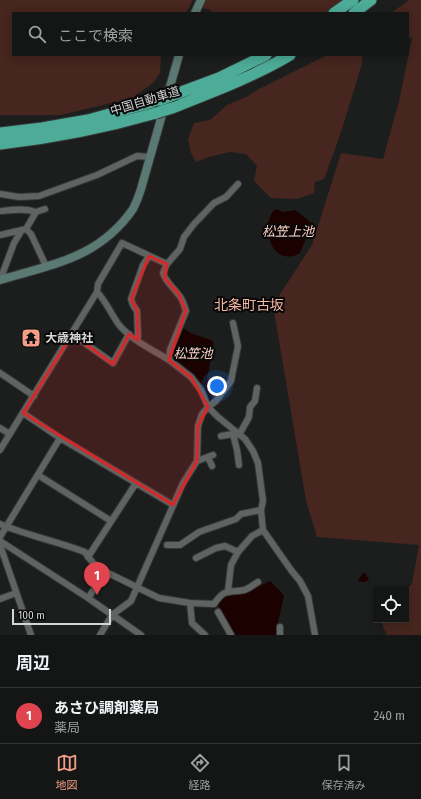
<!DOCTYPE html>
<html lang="ja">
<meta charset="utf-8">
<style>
:root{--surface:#141616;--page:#212323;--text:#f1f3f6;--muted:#9d9fa1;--line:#333535;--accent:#f49e88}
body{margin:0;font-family:"Fira Sans Condensed","Noto Sans JP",sans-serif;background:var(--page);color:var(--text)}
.controls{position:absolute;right:12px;bottom:12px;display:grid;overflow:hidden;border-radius:0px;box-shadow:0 2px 10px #0003}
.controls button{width:36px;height:36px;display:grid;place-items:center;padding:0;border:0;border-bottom:1px solid var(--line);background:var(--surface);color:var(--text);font:20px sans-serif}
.scale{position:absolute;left:12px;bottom:10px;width:99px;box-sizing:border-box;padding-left:4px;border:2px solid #d3d6d5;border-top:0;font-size:11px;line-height:14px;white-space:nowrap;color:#d3d6d5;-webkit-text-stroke:3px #070807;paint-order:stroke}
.you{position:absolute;left:217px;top:386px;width:14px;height:14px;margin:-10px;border:3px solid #fff;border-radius:50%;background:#1a73e8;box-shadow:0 0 0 6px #1a73e833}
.badge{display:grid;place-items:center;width:26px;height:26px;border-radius:50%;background:var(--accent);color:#fff;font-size:13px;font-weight:700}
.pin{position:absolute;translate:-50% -33px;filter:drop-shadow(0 1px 2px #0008)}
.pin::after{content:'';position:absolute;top:21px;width:14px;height:12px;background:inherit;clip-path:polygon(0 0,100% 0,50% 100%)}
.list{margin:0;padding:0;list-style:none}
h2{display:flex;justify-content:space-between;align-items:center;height:52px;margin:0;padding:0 16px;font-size:17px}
h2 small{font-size:13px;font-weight:400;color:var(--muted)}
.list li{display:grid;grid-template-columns:26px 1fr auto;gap:12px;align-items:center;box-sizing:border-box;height:56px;padding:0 16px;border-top:1px solid var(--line)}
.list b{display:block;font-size:15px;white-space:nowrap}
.list p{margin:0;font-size:13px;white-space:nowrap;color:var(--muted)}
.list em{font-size:13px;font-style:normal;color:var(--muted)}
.icon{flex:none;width:22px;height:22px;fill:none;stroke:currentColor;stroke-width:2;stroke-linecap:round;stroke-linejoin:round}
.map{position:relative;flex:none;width:421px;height:635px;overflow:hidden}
.search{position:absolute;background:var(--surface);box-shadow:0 2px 10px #0003;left:12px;right:12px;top:12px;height:44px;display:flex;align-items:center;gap:10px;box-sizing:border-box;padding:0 14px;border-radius:0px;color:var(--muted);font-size:15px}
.sheet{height:108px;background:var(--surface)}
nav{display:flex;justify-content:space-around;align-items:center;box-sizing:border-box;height:56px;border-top:1px solid var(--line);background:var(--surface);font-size:11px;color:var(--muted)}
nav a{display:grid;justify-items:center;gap:2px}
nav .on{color:var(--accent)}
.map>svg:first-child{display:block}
.green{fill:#46261e}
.water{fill:#1b0100}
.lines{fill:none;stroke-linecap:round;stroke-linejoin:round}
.minor-casing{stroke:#373938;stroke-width:8}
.secondary-casing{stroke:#373938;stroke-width:10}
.motorway-casing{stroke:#373938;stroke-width:13}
.minor{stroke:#5f6362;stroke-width:6}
.secondary{stroke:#5a7972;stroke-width:8}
.motorway{stroke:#4dac98;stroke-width:11}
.motorway-bridge-casing{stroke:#373938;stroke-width:13;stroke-linecap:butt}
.motorway-bridge{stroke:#4dac98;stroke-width:11}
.marked{fill:#d62828;fill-opacity:0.2;stroke:#d62828;stroke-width:3;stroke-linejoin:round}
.labels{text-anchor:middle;stroke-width:4;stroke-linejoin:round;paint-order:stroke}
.street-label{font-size:12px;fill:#d3d6d5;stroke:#070807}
.poi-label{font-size:12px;font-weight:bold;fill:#d3d6d5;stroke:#070807;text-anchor:start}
.water-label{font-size:13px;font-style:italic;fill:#fcd1c5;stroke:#070807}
.quarter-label{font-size:14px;fill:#f9b7a6;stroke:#070807}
</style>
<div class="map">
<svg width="421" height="635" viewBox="0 0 421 635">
<rect width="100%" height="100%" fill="#1b1e1d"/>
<!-- green -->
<path class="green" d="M0,0H193L186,13H13V55H161L160,73L153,83L132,98L61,115H0Z
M206,0H343L325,13H210L211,10L202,8Z
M409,0H421V635H387L380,620H406L405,590L412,584L419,545L317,537L306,501L273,305L312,245L341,153L383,159L399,101L412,38L408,37V13H391Z
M327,55H362V64C350,103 339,141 324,179L315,182L314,193L297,199L271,198L254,181L257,166L246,154L230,152L209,157L196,162L191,153L188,139L194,123L210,120L227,105L248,96L259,89Z"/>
<!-- water -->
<path class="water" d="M276,209L283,212L295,210L314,225L307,236L300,253C270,270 259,221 276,209Z
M183,328L190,333L211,340L214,343L207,378L213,401L209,403L175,362C170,351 179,338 183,328Z
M363,573H365L369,579C366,583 362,583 358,580Z
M270,581L280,591L284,596L278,622V635H235L218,605L219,601L227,594L246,593Z"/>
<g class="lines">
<defs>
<path id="minor" d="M0,194L19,197L39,196L97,175L137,156L150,157
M2,211C13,210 25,208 36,212
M26,229L31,234L46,266
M0,235L26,229L36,212L45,209
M167,264L180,249L184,237L194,224L214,203L226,197L238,184
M3,279L2,275L14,243L22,230
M72,334L113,363L129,334
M137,339L138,337L137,311L133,305L131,299L143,265L149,256
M169,360L191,377L201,390L208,407L218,417L245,439L253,451L258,463L263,501L261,510L263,530L291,570L300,581L308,596L315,635
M0,373L34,396
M23,413L60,438L173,505
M0,428L10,434
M233,434L237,450L239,465
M239,435L249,417L250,407L255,401L257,388
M221,436L233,434L235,431
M0,450L97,292L98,284L122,243L167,264L163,273C166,282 172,286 178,294C183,299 184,305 186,311L170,350L169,360C153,350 133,341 120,326C111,315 107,302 97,292
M208,457L212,466
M197,461L213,455
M38,475L111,521
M0,524C28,536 57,541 85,552L88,557
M0,537L60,438
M0,541L88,598L141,635
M0,545L31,635
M167,545H180L199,532L236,519L241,514L261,510
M238,552L252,536L263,530
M196,558L216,548L225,546L238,552L231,565L228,591
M106,572L96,566L88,557L136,483
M88,598L106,572L159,598L190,603L214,604C225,588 227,593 244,590C249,589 254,584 258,582
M0,599L16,593
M190,603L192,623L205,635
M218,612L231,635
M280,627V635
M100,635L112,615L131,601L183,483L197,461L198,426L202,414L208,407L216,401L231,381L238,346L233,323"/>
<path id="secondary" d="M195,13L201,0
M0,280C53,264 99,258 133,209C136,203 139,196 141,189L179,55"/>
<path id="motorway" d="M334,13L353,0
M354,13L371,0
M176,94L219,78L266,55
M172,108C212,92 253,77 290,55
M0,133L42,128L88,120L160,100
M0,144C54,138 104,128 156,113"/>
</defs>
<!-- minor casing -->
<use href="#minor" class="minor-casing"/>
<!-- secondary casing -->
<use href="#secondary" class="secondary-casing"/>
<!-- motorway casing -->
<use href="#motorway" class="motorway-casing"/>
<!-- minor -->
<use href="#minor" class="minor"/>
<!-- secondary -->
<use href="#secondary" class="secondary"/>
<!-- motorway -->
<use href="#motorway" class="motorway"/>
<defs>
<path id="motorway-bridge" d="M160,100L176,94
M156,113L172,108"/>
</defs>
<!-- motorway-bridge casing -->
<use href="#motorway-bridge" class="motorway-bridge-casing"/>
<!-- motorway-bridge -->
<use href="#motorway-bridge" class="motorway-bridge"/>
</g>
<!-- marked area -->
<path class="marked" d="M149,256L167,264L165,278L179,294L186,311L169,360L191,377L208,407L198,426L197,461L173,505L23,413L72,334L113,364L129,334L138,340L137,311L131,299Z"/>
<!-- icons -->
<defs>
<symbol id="temple-square" viewBox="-11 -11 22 22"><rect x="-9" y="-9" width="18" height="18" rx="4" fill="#f49e88" stroke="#070807"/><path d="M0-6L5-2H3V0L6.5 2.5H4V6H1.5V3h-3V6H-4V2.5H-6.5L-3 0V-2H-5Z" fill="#111"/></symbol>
</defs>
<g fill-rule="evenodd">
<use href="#temple-square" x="20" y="327" width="22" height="22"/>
</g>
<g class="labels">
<!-- street labels -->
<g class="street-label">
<text transform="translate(145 101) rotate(-17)" y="4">中国自動車道</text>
</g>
<!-- poi labels -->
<g class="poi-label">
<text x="45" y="342">大歳神社</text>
</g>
<!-- water labels -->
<g class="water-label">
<text x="288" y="236">松笠上池</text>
<text x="193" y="358">松笠池</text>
</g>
<!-- quarter labels -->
<g class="quarter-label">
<text x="249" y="310">北条町古坂</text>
</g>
</g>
</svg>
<div class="controls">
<button><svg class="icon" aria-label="locate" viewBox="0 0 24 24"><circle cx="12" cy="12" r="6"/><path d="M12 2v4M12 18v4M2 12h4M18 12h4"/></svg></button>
</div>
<div class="scale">100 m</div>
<div class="you"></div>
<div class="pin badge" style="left:97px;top:595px;background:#e0444e">1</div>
<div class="search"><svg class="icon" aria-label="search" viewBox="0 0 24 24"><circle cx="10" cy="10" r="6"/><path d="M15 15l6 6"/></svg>ここで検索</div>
</div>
<section class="sheet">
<h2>周辺<small></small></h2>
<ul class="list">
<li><span class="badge" style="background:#e0444e">1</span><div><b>あさひ調剤薬局</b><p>薬局</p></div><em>240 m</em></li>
</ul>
</section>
<nav>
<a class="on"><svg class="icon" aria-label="map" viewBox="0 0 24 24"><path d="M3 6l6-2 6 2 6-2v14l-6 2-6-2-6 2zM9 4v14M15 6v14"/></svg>地図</a>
<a><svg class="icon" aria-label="directions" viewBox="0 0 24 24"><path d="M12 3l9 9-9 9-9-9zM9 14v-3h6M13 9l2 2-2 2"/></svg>経路</a>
<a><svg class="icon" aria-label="saved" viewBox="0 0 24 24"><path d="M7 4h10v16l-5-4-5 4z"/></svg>保存済み</a>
</nav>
